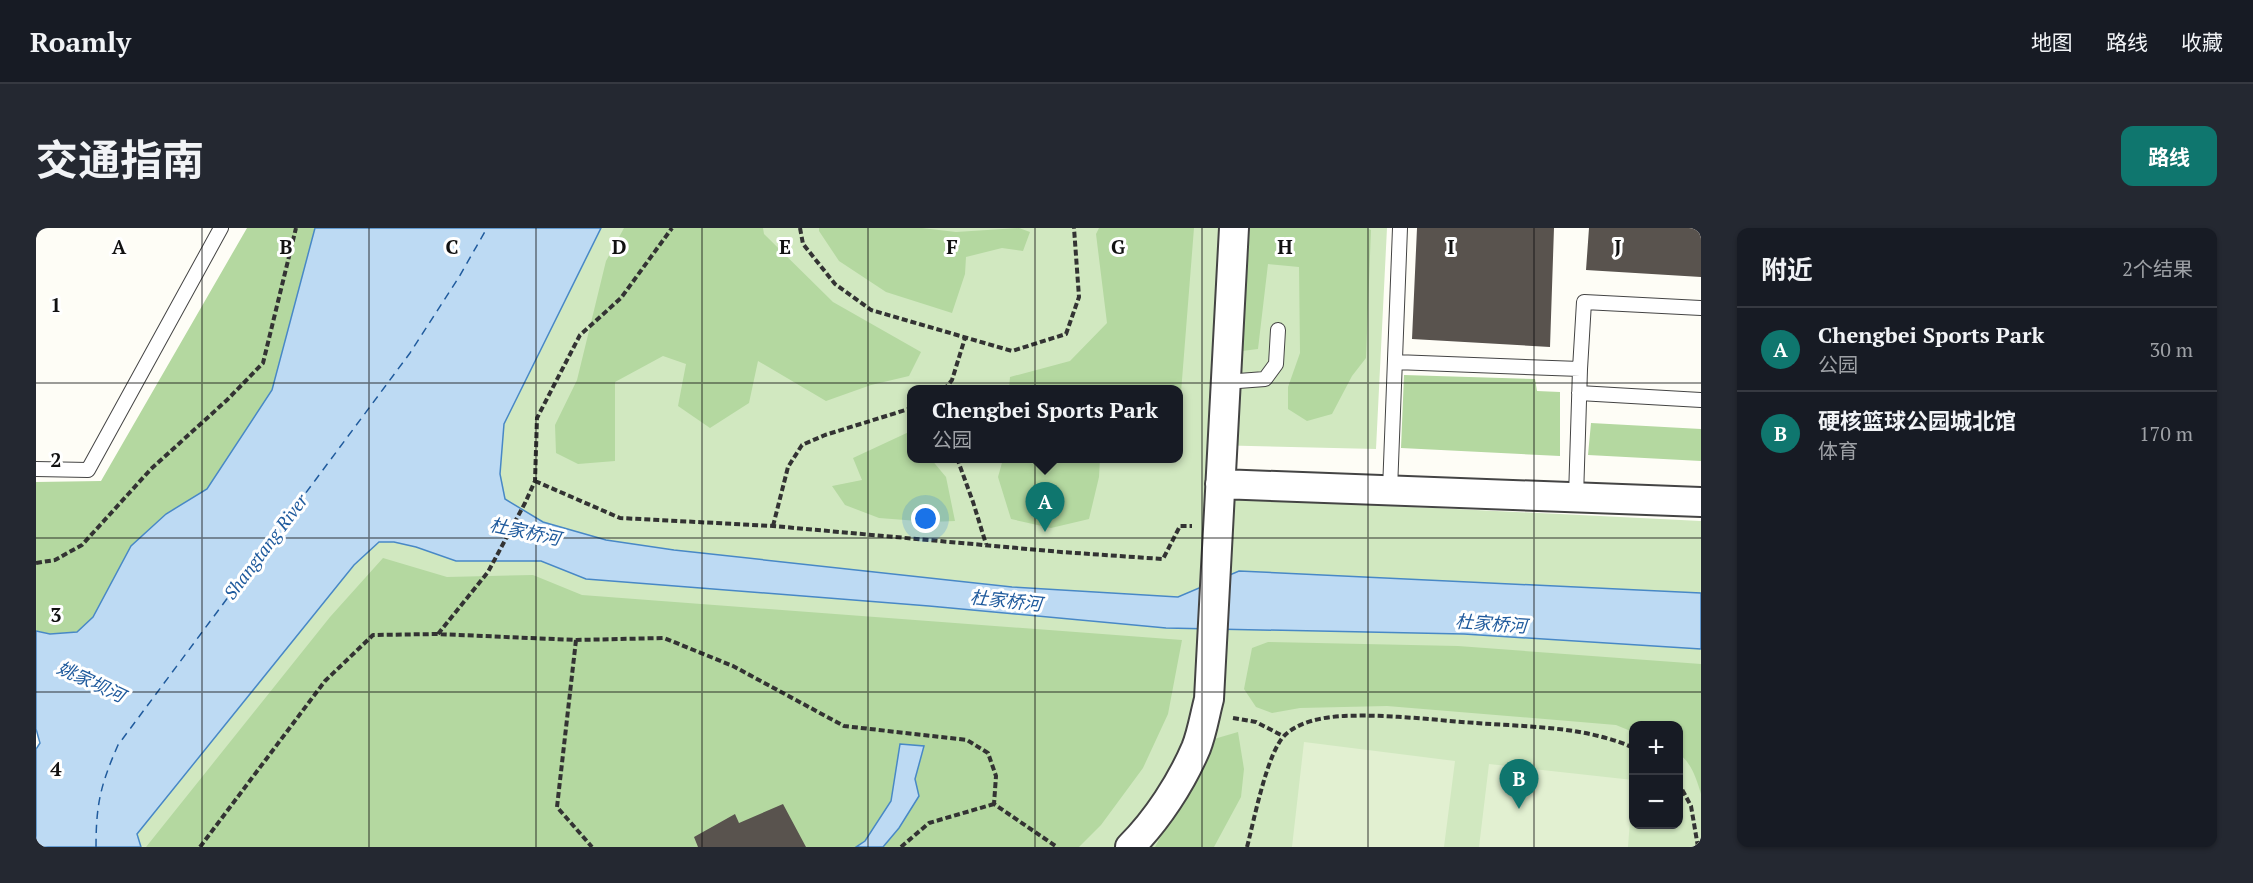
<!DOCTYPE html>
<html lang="zh">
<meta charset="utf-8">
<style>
:root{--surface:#171b24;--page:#242831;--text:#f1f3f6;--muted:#9ea1a6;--line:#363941;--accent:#0f766e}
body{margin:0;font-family:"PT Serif","Noto Sans SC",serif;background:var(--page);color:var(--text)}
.controls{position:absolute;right:18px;bottom:18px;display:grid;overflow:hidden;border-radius:12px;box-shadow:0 2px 4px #0004}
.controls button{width:54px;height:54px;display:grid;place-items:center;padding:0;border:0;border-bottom:2px solid var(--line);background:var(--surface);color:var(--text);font:30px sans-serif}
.you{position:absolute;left:890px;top:291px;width:21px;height:21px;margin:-15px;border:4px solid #fff;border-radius:50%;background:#1a73e8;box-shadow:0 0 0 9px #1a73e833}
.badge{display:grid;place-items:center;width:39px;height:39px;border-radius:50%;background:var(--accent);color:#fff;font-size:20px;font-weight:700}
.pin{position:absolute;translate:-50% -50px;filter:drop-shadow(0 2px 3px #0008)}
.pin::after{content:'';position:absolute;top:32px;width:21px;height:18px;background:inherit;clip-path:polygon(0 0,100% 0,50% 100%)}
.popup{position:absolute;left:871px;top:157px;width:276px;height:78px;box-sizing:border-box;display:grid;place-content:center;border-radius:12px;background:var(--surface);filter:drop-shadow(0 2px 4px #0005);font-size:20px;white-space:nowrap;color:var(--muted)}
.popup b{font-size:22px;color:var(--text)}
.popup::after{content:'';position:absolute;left:50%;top:100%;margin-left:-12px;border:12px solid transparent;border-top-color:var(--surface)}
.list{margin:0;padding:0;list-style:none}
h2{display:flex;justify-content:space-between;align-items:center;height:78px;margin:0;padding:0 24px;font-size:26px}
h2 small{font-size:20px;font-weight:400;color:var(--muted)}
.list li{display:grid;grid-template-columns:39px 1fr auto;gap:18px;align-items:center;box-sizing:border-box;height:84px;padding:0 24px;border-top:2px solid var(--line)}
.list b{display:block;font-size:22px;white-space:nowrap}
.list p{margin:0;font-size:20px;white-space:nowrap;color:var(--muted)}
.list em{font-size:20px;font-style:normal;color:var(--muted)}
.map{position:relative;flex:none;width:1665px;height:619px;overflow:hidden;border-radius:12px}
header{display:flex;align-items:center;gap:36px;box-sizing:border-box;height:84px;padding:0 30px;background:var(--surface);border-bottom:2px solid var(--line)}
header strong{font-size:28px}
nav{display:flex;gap:33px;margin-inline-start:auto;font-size:21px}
.intro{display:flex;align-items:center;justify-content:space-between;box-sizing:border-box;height:144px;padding:0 36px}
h1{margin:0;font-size:42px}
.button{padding:15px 27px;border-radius:12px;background:var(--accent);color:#fff;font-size:21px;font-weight:700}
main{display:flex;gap:36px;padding:0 36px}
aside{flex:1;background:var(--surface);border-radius:12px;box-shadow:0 2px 4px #0004}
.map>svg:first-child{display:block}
.green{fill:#d1e8c0;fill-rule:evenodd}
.forest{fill:#b4d8a0}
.pitch{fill:#e2f0d1}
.water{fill:#bddaf3;stroke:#4888c6;stroke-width:1.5}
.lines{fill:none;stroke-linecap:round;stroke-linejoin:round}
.ferry{stroke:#205b9d;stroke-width:1.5;stroke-dasharray:8 6;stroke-linecap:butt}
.building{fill:#59534e}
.lane-casing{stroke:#444;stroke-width:16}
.street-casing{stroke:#444;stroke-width:32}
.path{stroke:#333;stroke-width:4;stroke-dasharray:6 3;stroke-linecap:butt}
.lane{stroke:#fff;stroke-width:14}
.street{stroke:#fff;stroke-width:28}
.grid{fill:none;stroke:#111;stroke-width:1.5;stroke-opacity:0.55}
.labels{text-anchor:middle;stroke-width:6;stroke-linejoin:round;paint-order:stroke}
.water-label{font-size:18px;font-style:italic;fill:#205b9d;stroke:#fff}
.grid-label{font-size:20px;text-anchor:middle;font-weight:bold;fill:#111;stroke:#fff;stroke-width:6;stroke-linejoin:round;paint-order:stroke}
</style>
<header>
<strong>Roamly</strong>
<nav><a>地图</a><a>路线</a><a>收藏</a></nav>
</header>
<div class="intro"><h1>交通指南</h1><a class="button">路线</a></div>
<main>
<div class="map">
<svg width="1665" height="619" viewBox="0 0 1665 619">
<rect width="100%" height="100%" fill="#fefdf6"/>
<!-- green -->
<path class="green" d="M565,0H1351L1340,221L1173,217L1175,269L1665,293V619H105L101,606L318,337L468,196ZM876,162H1142V230H876ZM1598,497H1642V596H1598Z"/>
<!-- forest -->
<path class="forest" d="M211,0H279L236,162L171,261L130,286L95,318L57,389L41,404L14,406L0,403V254L65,253Z
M588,0H727L728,6L797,74L885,124L873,148L835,157L790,173L722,133L713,175L674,200L642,178L650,136L627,128L579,154V233L542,236L520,225L519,197L541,152L570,33Z
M783,0H886L920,4L983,0L994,4L987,23L966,20L930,29L929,46L916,85L850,64L803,33L783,3Z
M1063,0H1158L1143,190L1142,162L973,161L974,149L1034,133L1071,95L1060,6Z
M1214,0H1331L1335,2L1330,130L1316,148L1296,186L1271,193L1252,181V159L1264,125L1263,39L1232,36L1222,121L1206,123Z
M1368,147L1499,151L1501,163L1524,164V228L1365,220Z
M1555,195L1665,201V233L1552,227Z
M875,203L876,230L895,231L910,249L919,293L895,294L843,290L809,277L796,258L826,252L817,230Z
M967,231H1064L1063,249L1053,291L1015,300L975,291L962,249Z
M347,330L411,349L497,347L546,367L1146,412L1132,486L1107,540L1065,597L1043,619H847L863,600L883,568L879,551L888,519L864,516L855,573L829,613L820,619H110L294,389Z
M1232,414L1422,418L1665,436V566C1661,552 1655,534 1643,526L1642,497H1598L1597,504L1580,497L1351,478L1264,480L1236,485L1220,479L1208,461L1216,420Z
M1202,504L1208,541L1205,569L1178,619H1119L1178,511Z"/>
<!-- pitch -->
<path class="pitch" d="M1268,514L1419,533L1408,619H1256Z
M1453,536L1597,552L1592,619H1443Z"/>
<!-- water -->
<path class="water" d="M279,0H565L468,196L464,246L469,271L507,294L570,312L638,322L976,359L1142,369L1203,343L1665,365V421L1428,406L1130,400L893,378L550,351L505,333H420L380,319L358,314H343L318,337L101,606L105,619H0V521L4,515L0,501V403L14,406L41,404L57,389L95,318L130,286L171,261L236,162Z
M864,516L888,518L879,551L883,568L863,600L847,619H820L829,613L855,573Z"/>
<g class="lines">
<!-- ferry -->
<path class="ferry" d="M60,619C60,575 65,556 82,517L374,125L423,49L451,0"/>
</g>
<!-- building -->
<path class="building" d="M1381,0H1518L1514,119L1376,111Z
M1553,0H1665V49L1550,42Z
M747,576L770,619H662L658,609L699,586L703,595Z"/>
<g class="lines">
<defs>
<path id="lane" d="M1359,134L1544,141L1540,269
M1544,141L1548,74L1665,80
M1189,154L1229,151L1240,136L1242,102
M1543,165L1665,172
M0,241L52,242L185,0
M1354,262L1364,0"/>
<path id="street" d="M1184,256L1665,274
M1094,619C1121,592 1145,555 1160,520C1166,505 1169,486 1173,471L1198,0"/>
</defs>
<!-- lane casing -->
<use href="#lane" class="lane-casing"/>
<!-- street casing -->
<use href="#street" class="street-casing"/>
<!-- path -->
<path class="path" d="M764,0L767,16L799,56L835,82L976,123L1030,106L1043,69L1038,0
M908,162L916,152L929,110
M921,230L937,274L950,316
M499,253L584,290L737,298L1025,324L1127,331L1144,298H1156
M737,298L752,239L766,217L789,207L876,180
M0,335L19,332L46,317L115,241L191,172L227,135L260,0
M402,406L452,344L489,275L499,253L501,190L544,107L585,70L636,0
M540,412L521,579L556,619
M1197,490L1220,494L1247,508
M1642,554L1655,578L1662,619
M164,619L289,453L337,407L401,406L540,412L628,410L697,438L808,498L931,512L952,525L960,548L958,576L1021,619
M865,619L893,595L958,576
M1211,619C1218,593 1231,524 1249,507C1264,493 1288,489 1308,488C1352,486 1397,492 1440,495C1492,499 1549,498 1598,520"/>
<!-- lane -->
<use href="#lane" class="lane"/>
<!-- street -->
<use href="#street" class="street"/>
</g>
<!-- grid -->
<path class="grid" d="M166,0V619M333,0V619M500,0V619M666,0V619M832,0V619M999,0V619M1166,0V619M1332,0V619M1498,0V619M0,155H1665M0,310H1665M0,464H1665"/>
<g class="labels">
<!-- water labels -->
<g class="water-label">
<text transform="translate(489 304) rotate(12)" y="6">杜家桥河</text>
<text transform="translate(230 319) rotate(-53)" y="6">Shangtang River</text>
<text transform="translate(970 373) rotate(6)" y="6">杜家桥河</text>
<text transform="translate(1455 396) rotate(4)" y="6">杜家桥河</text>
<text transform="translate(55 454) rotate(25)" y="6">姚家坝河</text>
</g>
</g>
<g class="grid-label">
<text x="83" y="26">A</text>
<text x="250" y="26">B</text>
<text x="416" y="26">C</text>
<text x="583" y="26">D</text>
<text x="749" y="26">E</text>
<text x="916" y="26">F</text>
<text x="1082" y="26">G</text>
<text x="1249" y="26">H</text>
<text x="1415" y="26">I</text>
<text x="1582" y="26">J</text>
<text x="20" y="84">1</text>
<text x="20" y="239">2</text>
<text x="20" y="394">3</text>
<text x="20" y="548">4</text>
</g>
</svg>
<div class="controls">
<button>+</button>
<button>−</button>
</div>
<div class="you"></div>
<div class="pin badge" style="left:1009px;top:304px">A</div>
<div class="popup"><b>Chengbei Sports Park</b>公园</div>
<div class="pin badge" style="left:1483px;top:581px">B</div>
</div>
<aside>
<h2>附近<small>2个结果</small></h2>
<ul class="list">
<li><span class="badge">A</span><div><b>Chengbei Sports Park</b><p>公园</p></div><em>30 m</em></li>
<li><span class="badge">B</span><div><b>硬核篮球公园城北馆</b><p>体育</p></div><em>170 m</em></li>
</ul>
</aside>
</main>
